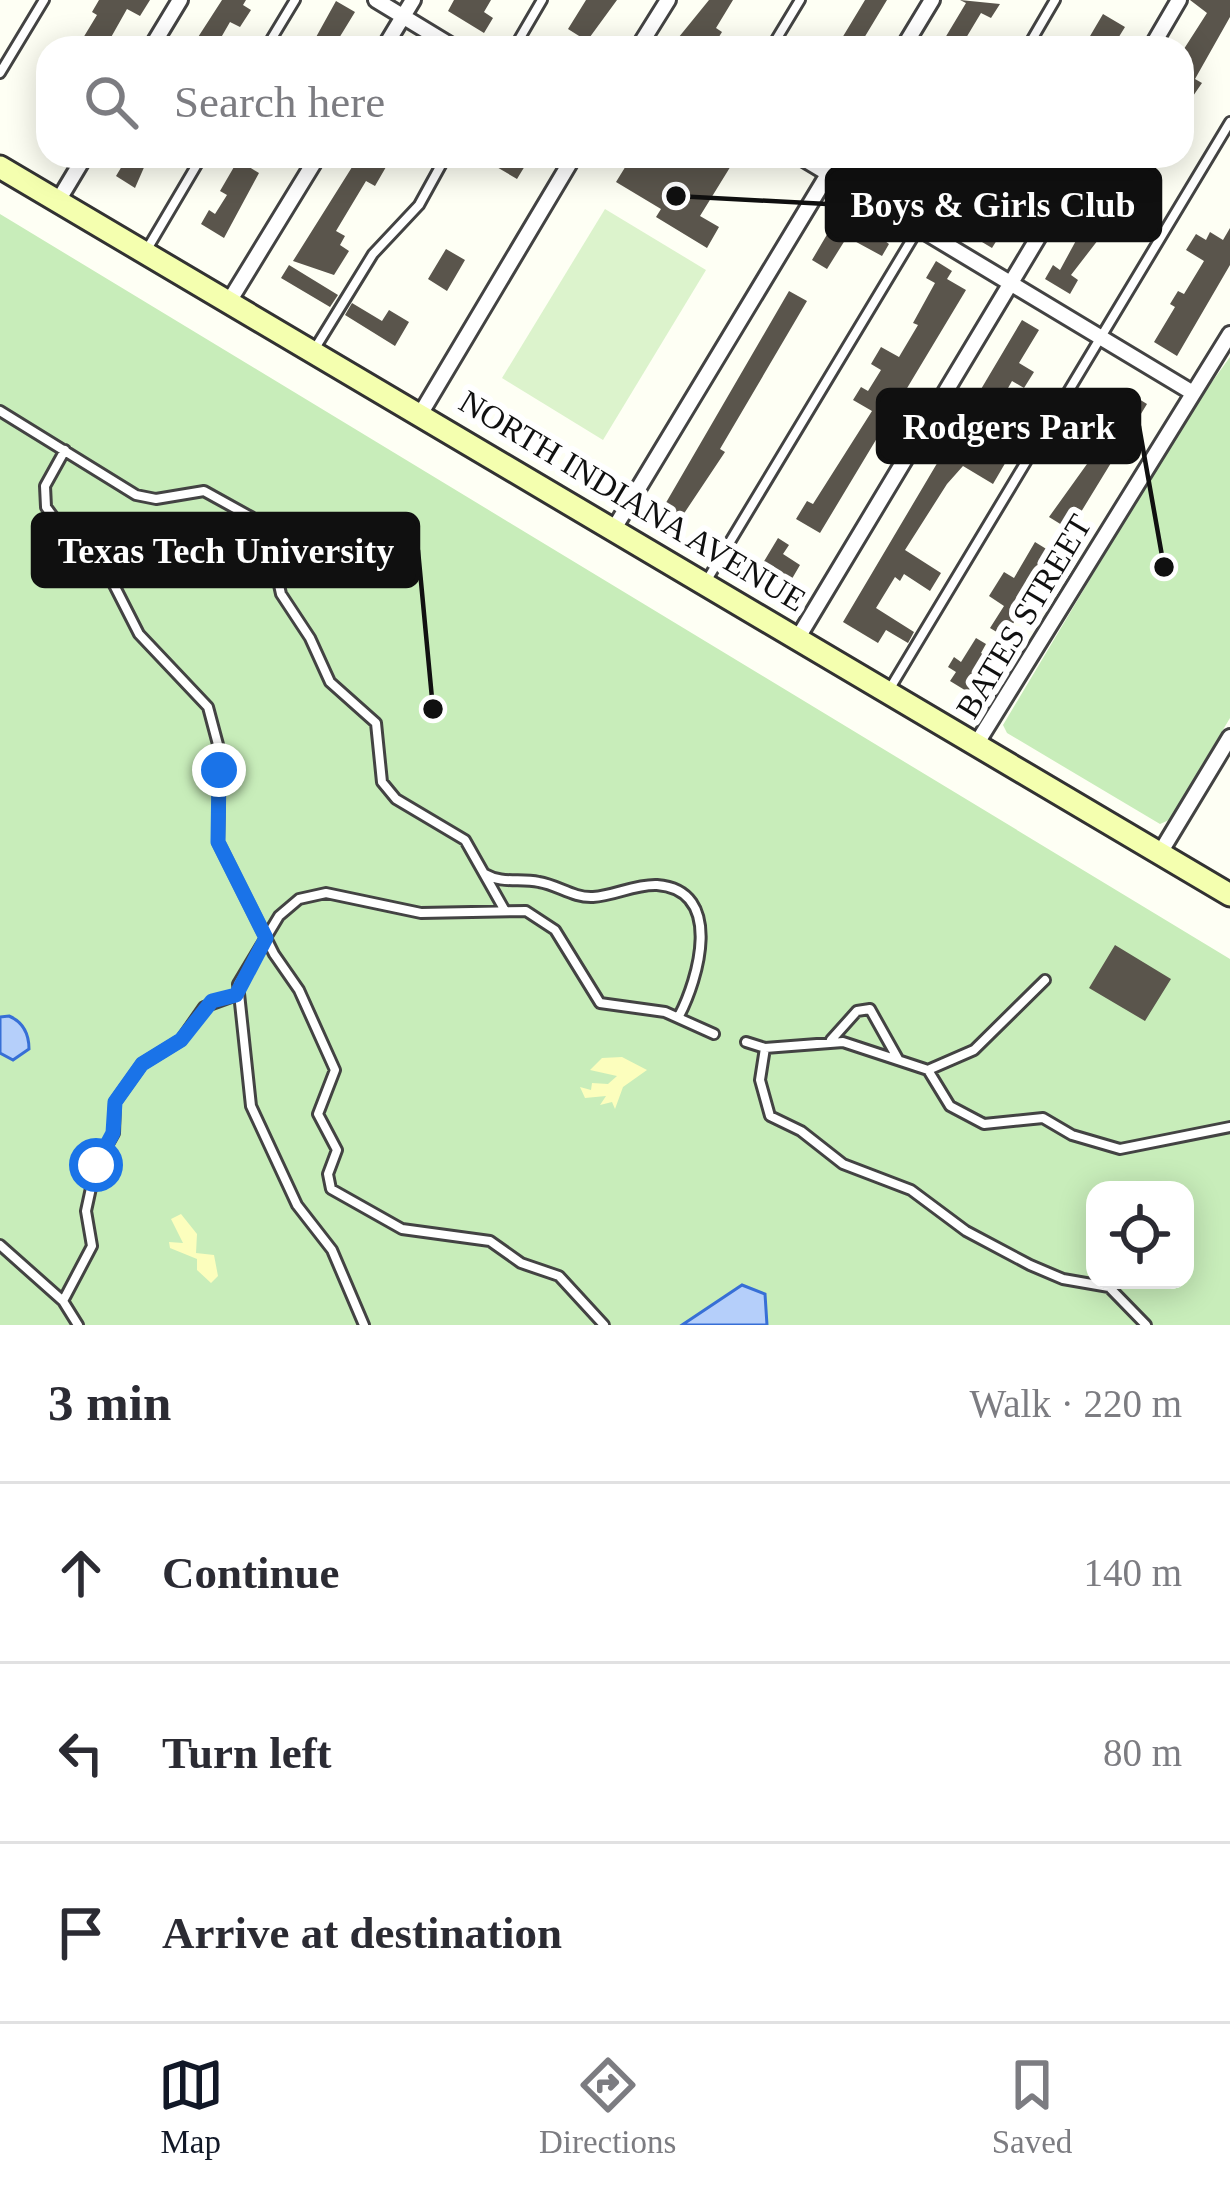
<!DOCTYPE html>
<meta charset="utf-8">
<style>
:root{--surface:#fff;--page:#f2f2f3;--text:#2b2b33;--muted:#7c7c81;--line:#e1e1e2;--accent:#111827}
body{margin:0;font-family:"Times New Roman",serif;background:var(--page);color:var(--text)}
.controls{position:absolute;right:36px;bottom:36px;display:grid;overflow:hidden;border-radius:24px;box-shadow:0 6px 30px #0003}
.controls button{width:108px;height:108px;display:grid;place-items:center;padding:0;border:0;border-bottom:3px solid var(--line);background:var(--surface);color:var(--text);font:60px sans-serif}
.stop{position:absolute;width:36px;height:36px;margin:-27px;border:9px solid #1a73e8;border-radius:50%;background:#fff}
.stop.end{background:#1a73e8;border-color:#fff;box-shadow:0 3px 12px #0008}
.list{margin:0;padding:0;list-style:none}
h2{display:flex;justify-content:space-between;align-items:center;height:156px;margin:0;padding:0 48px;font-size:51px}
h2 small{font-size:39px;font-weight:400;color:var(--muted)}
.list li{display:grid;grid-template-columns:78px 1fr auto;gap:36px;align-items:center;box-sizing:border-box;height:180px;padding:0 48px;border-top:3px solid var(--line)}
.list b{display:block;font-size:45px;white-space:nowrap}
.list em{font-size:39px;font-style:normal;color:var(--muted)}
.icon{flex:none;width:66px;height:66px;fill:none;stroke:currentColor;stroke-width:2;stroke-linecap:round;stroke-linejoin:round}
.map{position:relative;flex:none;width:1230px;height:1325px;overflow:hidden}
.search{position:absolute;background:var(--surface);box-shadow:0 6px 30px #0003;left:36px;right:36px;top:36px;height:132px;display:flex;align-items:center;gap:30px;box-sizing:border-box;padding:0 42px;border-radius:36px;color:var(--muted);font-size:45px}
.sheet{height:696px;background:var(--surface)}
nav{display:flex;justify-content:space-around;align-items:center;box-sizing:border-box;height:168px;border-top:3px solid var(--line);background:var(--surface);font-size:33px;color:var(--muted)}
nav a{display:grid;justify-items:center;gap:6px}
nav .on{color:var(--accent)}
.map>svg:first-child{display:block}
.green{fill:#c8edba;fill-rule:evenodd}
.sand{fill:#fcfebd}
.pitch{fill:#dcf3cc}
.water{fill:#b5cffa;stroke:#376fd6;stroke-width:3}
.building{fill:#5a554c}
.lines{fill:none;stroke-linecap:round;stroke-linejoin:round}
.service-casing{stroke:#434343;stroke-width:14}
.minor-casing{stroke:#434343;stroke-width:20}
.secondary-casing{stroke:#323232;stroke-width:27}
.service{stroke:#fff;stroke-width:8}
.minor{stroke:#fff;stroke-width:14}
.secondary{stroke:#f4ffaf;stroke-width:21}
.route{stroke:#1a73e8;stroke-width:15}
.labels{text-anchor:middle;stroke-width:12;stroke-linejoin:round;paint-order:stroke}
.street-label{font-size:33px;fill:#101010;stroke:#fff}
.leader{fill:none;stroke:#101010;stroke-width:4.5}
.callout-dot{fill:#101010;stroke:#fff;stroke-width:4.5}
.callout{fill:#101010;stroke:#101010;stroke-width:4.5}
.callout-label{font-size:36px;text-anchor:middle;font-weight:bold;fill:#fff}
</style>
<div class="map">
<svg width="1230" height="1325" viewBox="0 0 1230 1325">
<rect width="100%" height="100%" fill="#fefff4"/>
<!-- green -->
<path class="green" d="M0,214L1230,959V1325H0ZM1095,1190H1185V1280H1095Z
M1230,357V718L1169,820L1160,824L1007,733L1003,725L1188,415Z"/>
<!-- sand -->
<path class="sand" d="M622,1057L647,1070L623,1087L615,1109L612,1102L600,1105L606,1096L585,1098L580,1087L591,1090L592,1083L608,1084L617,1076L590,1070L602,1058Z
M181,1214L197,1234L196,1253L214,1255L218,1276L211,1283L197,1270V1259L170,1248L169,1242L183,1243L171,1219Z"/>
<!-- pitch -->
<path class="pitch" d="M605,209L706,270L603,440L502,378Z"/>
<!-- water -->
<path class="water" d="M9,1016C23,1022 29,1033 29,1049L13,1060L0,1053V1017Z
M742,1285L765,1294L767,1325H682Z"/>
<!-- building -->
<path class="building" d="M99,0H150L140,16L127,9L105,48H77L97,15L92,12Z
M222,0H246L243,5L251,10L240,27L230,22L215,48H191Z
M454,0H491L484,12L493,18L484,33L448,11Z
M586,0H617L587,41L568,29Z
M709,0H733L716,28L722,32L712,48H670Z
M865,0H887L858,48H836Z
M960,0L1000,4L991,18L981,13L960,48H939L966,3Z
M1190,0H1230V17L1195,79L1202,83L1182,112V52L1207,13Z
M336,1L355,12L333,48H310Z
M1103,14L1125,27L1112,48H1083Z
M128,156H149L135,188L116,176Z
M359,156H382L378,163L386,167L375,186L366,181L336,231L345,236L340,245L349,251L334,275L293,261Z
M501,156H531L517,179L495,166Z
M632,156H737L700,216L719,227L707,248L656,217L661,209L616,182Z
M870,156H891L936,183L922,206L864,167Z
M1031,156H1049L992,248L967,233L972,225L941,206L949,194L977,211L996,180L1011,189Z
M1122,156L1142,160L1105,231L1071,275L1078,280L1070,294L1045,279L1053,265L1060,270Z
M238,160L259,173L224,238L201,224L209,210L215,214L227,195L220,191Z
M842,209L889,244L882,256L847,237L827,269L812,260Z
M1230,228V265L1177,356L1154,342L1175,307L1170,304L1178,291L1184,294L1204,261L1186,250L1196,234L1206,240L1210,232L1223,240Z
M446,249L465,260L447,291L428,279Z
M936,261L952,271L947,279L966,290L820,533L796,519L807,501L813,504L872,411L853,400L861,387L868,391L881,370L871,364L881,347L899,357L918,325L913,323L935,283L926,278Z
M289,265L338,295L330,307L281,278Z
M789,291L807,301L720,449L725,452L677,524L660,513Z
M352,303L382,321L389,310L409,322L395,346L345,315Z
M1022,320L1039,330L1019,363L1034,372L1024,388L1012,381L994,413L1004,419L987,448L1007,460L993,484L963,466L947,484L905,550L941,573L930,591L904,574L900,581L895,577L876,608L914,632L908,643L886,630L878,643L843,622Z
M1121,388L1147,404L1070,530L1049,517L1087,464L1077,458L1094,431L1085,426L1096,408L1105,414Z
M778,538L789,545L783,554L800,565L786,589L767,577L773,568L763,563Z
M1035,542L1056,555L1045,574L1054,580L1048,590L1037,584L1005,637L990,628L1004,606L989,596L1004,572L1014,578Z
M976,638L986,644L981,653L989,658L968,692L950,681L956,672L948,667L954,657L961,662Z
M1115,945L1171,979L1145,1021L1089,988Z"/>
<g class="lines">
<defs>
<path id="service" d="M266,48L295,0
M514,48L542,0
M771,48L800,0
M1027,48L1055,0
M0,73L44,0
M146,251L202,156
M314,350L373,254L419,205L446,156
M0,411L136,495L156,499L204,491L251,517L271,549L281,594L310,638L330,682L376,723L382,782L396,799L465,840L504,909
M65,450L45,486L46,507L75,546L112,581L139,634L208,707L220,752L218,842L274,954L299,990L335,1070L318,1114L337,1150L328,1174L331,1189L402,1229L490,1241L521,1263L559,1276L604,1325
M707,580L962,156
M889,690L1230,122
M485,874C502,884 520,878 539,882C558,885 573,898 593,897C614,896 635,884 657,885C725,890 698,980 679,1016
M831,1040L857,1011L870,1009L898,1059
M746,1042L765,1048L843,1042L928,1070L974,1050L1045,980
M765,1048L760,1080L770,1116L801,1131L843,1164L911,1190L966,1231L1030,1265L1063,1279L1109,1287L1146,1325
M928,1070L950,1106L984,1124L1043,1118L1072,1135L1120,1149L1230,1127
M0,1245L63,1301L78,1325
M63,1301L92,1246L86,1211L96,1165L114,1133L115,1102L142,1064L181,1040L204,1007L237,995
M364,1325L332,1250L297,1205L251,1106L238,984L279,916L299,899L326,893L421,913L526,911L555,930L600,1003L665,1012L714,1034"/>
<path id="minor" d="M376,0L455,48
M151,48L180,0
M384,48L413,0
M638,48L668,0
M903,48L932,0
M1151,48L1179,0
M799,156L1193,393
M58,201L85,156
M230,300L318,156
M421,413L574,156
M615,527L839,156
M799,636L1087,156
M977,743L1230,334
M1160,853L1230,737"/>
<path id="secondary" d="M0,167L1230,895"/>
</defs>
<!-- service casing -->
<use href="#service" class="service-casing"/>
<!-- minor casing -->
<use href="#minor" class="minor-casing"/>
<!-- secondary casing -->
<use href="#secondary" class="secondary-casing"/>
<!-- service -->
<use href="#service" class="service"/>
<!-- minor -->
<use href="#minor" class="minor"/>
<!-- secondary -->
<use href="#secondary" class="secondary"/>
</g>
<g class="lines">
<!-- route -->
<path class="route" d="M96,1165L113,1133L115,1102L142,1064L181,1040L212,1001L236,995L266,938L218,842L219,770"/>
</g>
<g class="labels">
<!-- street labels -->
<g class="street-label">
<text transform="translate(633 500) rotate(31)" y="12">NORTH INDIANA AVENUE</text>
<text transform="translate(1023 616) rotate(-59)" y="12">BATES STREET</text>
</g>
</g>
<!-- callouts -->
<path class="leader" d="M676 196L827 204M1164 567L1139 426M433 709L418 550"/>
<g class="callout-dot">
<circle cx="676" cy="196" r="12"/>
<circle cx="1164" cy="567" r="12"/>
<circle cx="433" cy="709" r="12"/>
</g>
<g class="callout">
<rect x="827" y="168" width="333" height="72" rx="12"/>
<rect x="878" y="390" width="261" height="72" rx="12"/>
<rect x="33" y="514" width="385" height="72" rx="12"/>
</g>
<g class="callout-label">
<text x="993" y="217">Boys &amp; Girls Club</text>
<text x="1009" y="439">Rodgers Park</text>
<text x="226" y="563">Texas Tech University</text>
</g>
</svg>
<div class="controls">
<button><svg class="icon" aria-label="locate" viewBox="0 0 24 24"><circle cx="12" cy="12" r="6"/><path d="M12 2v4M12 18v4M2 12h4M18 12h4"/></svg></button>
</div>
<div class="stop" style="left:96px;top:1165px"></div>
<div class="stop end" style="left:219px;top:770px"></div>
<div class="search"><svg class="icon" aria-label="search" viewBox="0 0 24 24"><circle cx="10" cy="10" r="6"/><path d="M15 15l6 6"/></svg>Search here</div>
</div>
<section class="sheet">
<h2>3 min<small>Walk · 220 m</small></h2>
<ul class="list">
<li><svg class="icon" aria-label="ahead" viewBox="0 0 24 24"><path d="M12 20V5M6 11l6-6 6 6"/></svg><div><b>Continue</b></div><em>140 m</em></li>
<li><svg class="icon" aria-label="left" viewBox="0 0 24 24"><path d="M17 20v-9H6M10 6l-5 5 5 5"/></svg><div><b>Turn left</b></div><em>80 m</em></li>
<li><svg class="icon" aria-label="arrive" viewBox="0 0 24 24"><path d="M6 21V4h12l-3 4 3 4H6"/></svg><div><b>Arrive at destination</b></div></li>
</ul>
</section>
<nav>
<a class="on"><svg class="icon" aria-label="map" viewBox="0 0 24 24"><path d="M3 6l6-2 6 2 6-2v14l-6 2-6-2-6 2zM9 4v14M15 6v14"/></svg>Map</a>
<a><svg class="icon" aria-label="directions" viewBox="0 0 24 24"><path d="M12 3l9 9-9 9-9-9zM9 14v-3h6M13 9l2 2-2 2"/></svg>Directions</a>
<a><svg class="icon" aria-label="saved" viewBox="0 0 24 24"><path d="M7 4h10v16l-5-4-5 4z"/></svg>Saved</a>
</nav>
